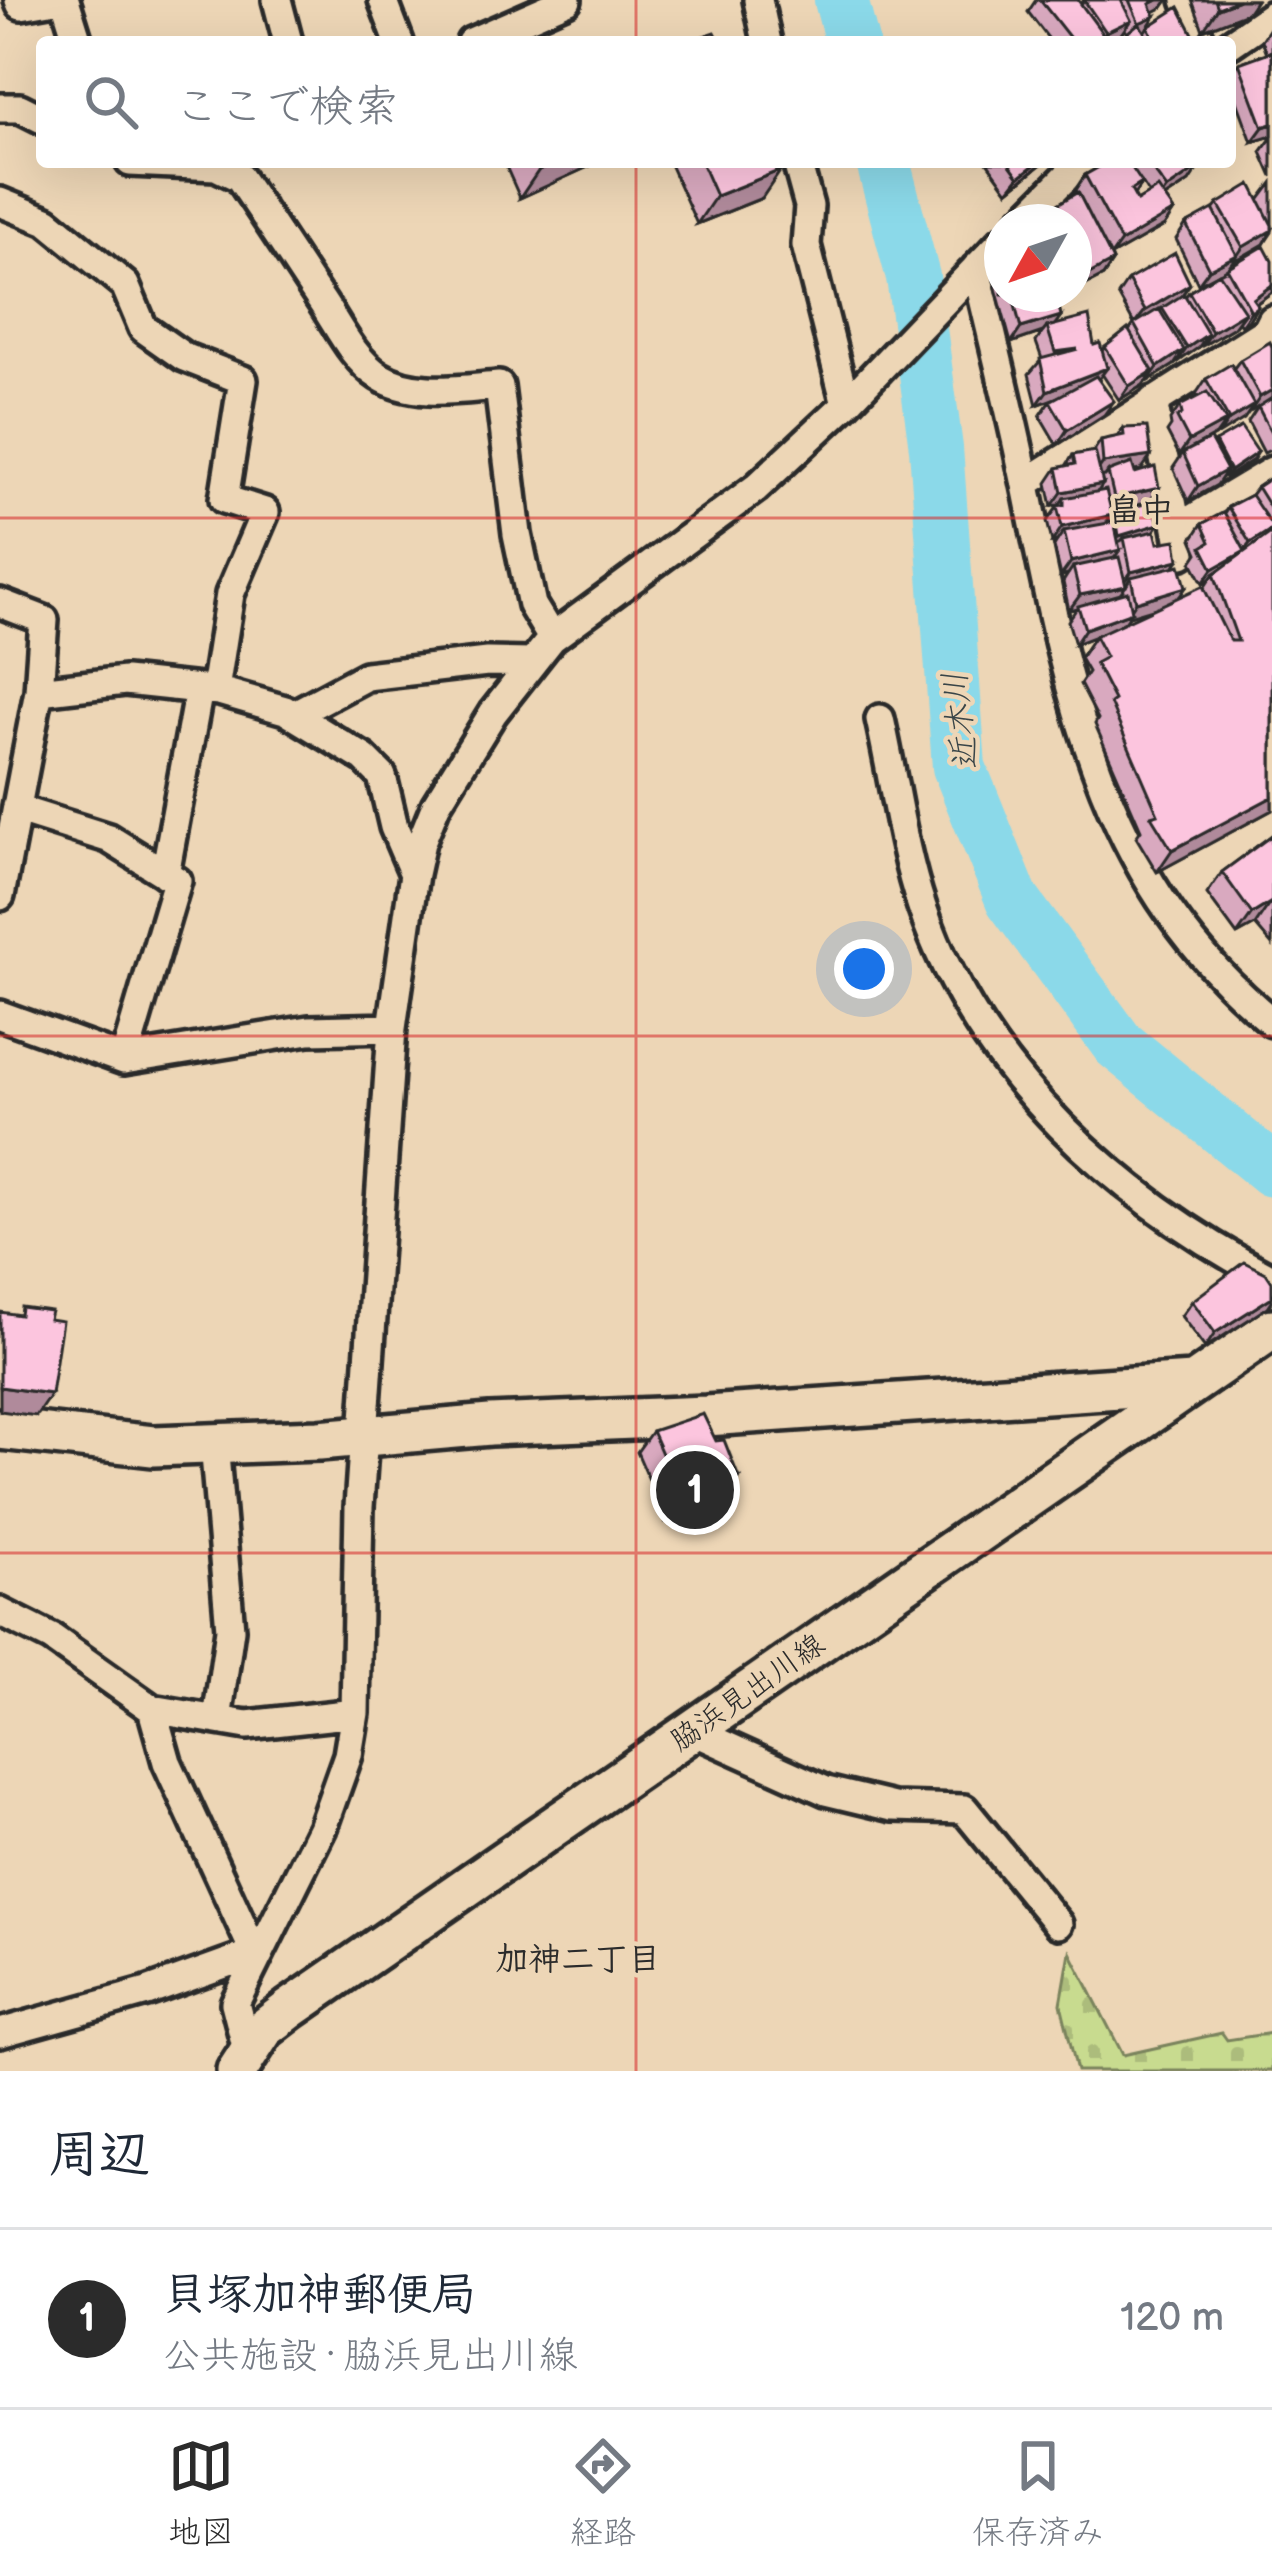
<!DOCTYPE html>
<html lang="ja">
<meta charset="utf-8">
<style>
:root{--surface:#fff;--page:#f6f6f7;--text:#1f2937;--muted:#747a83;--line:#e0e1e3;--accent:#2b2b2b}
body{margin:0;font-family:"Balsamiq Sans","Klee One",sans-serif;background:var(--page);color:var(--text)}
.compass{position:absolute;left:984px;top:204px;width:108px;height:108px;border-radius:50%;background:var(--surface);box-shadow:0 12px 48px #0002;rotate:230deg}
.you{position:absolute;left:864px;top:969px;width:42px;height:42px;margin:-30px;border:9px solid #fff;border-radius:50%;background:#1a73e8;box-shadow:0 0 0 18px #1a73e833}
.badge{display:grid;place-items:center;width:78px;height:78px;border-radius:50%;background:var(--accent);color:#fff;font-size:39px;font-weight:700}
.pin{position:absolute;translate:-50% -50%;border:6px solid #fff;box-shadow:0 3px 12px #0006}
.list{margin:0;padding:0;list-style:none}
h2{display:flex;justify-content:space-between;align-items:center;height:156px;margin:0;padding:0 48px;font-size:51px}
h2 small{font-size:39px;font-weight:400;color:var(--muted)}
.list li{display:grid;grid-template-columns:78px 1fr auto;gap:36px;align-items:center;box-sizing:border-box;height:180px;padding:0 48px;border-top:3px solid var(--line)}
.list b{display:block;font-size:45px;white-space:nowrap}
.list p{margin:0;font-size:39px;white-space:nowrap;color:var(--muted)}
.list em{font-size:39px;font-style:normal;color:var(--muted)}
.icon{flex:none;width:66px;height:66px;fill:none;stroke:currentColor;stroke-width:2;stroke-linecap:round;stroke-linejoin:round}
.map{position:relative;flex:none;width:1272px;height:2071px;overflow:hidden}
.search{position:absolute;background:var(--surface);box-shadow:0 12px 48px #0002;left:36px;right:36px;top:36px;height:132px;display:flex;align-items:center;gap:30px;box-sizing:border-box;padding:0 42px;border-radius:12px;color:var(--muted);font-size:45px}
.sheet{height:336px;background:var(--surface)}
nav{display:flex;justify-content:space-around;align-items:center;box-sizing:border-box;height:168px;border-top:3px solid var(--line);background:var(--surface);font-size:33px;color:var(--muted)}
nav a{display:grid;justify-items:center;gap:6px}
nav .on{color:var(--accent)}
.map>svg:first-child{display:block}
.cemetery{fill:url(#cemetery-stones);stroke:#7a835d;stroke-width:3}
.lines{fill:none;stroke-linecap:round;stroke-linejoin:round}
.river{stroke:#8bd9e9;stroke-width:54}
.street-casing{stroke:#2b2b2b;stroke-width:36}
.secondary-casing{stroke:#2b2b2b;stroke-width:48}
.street{stroke:#edd6b6;stroke-width:27}
.secondary{stroke:#edd6b6;stroke-width:39}
.wall{fill:#d9a9bf;stroke:#2b2b2b;stroke-width:3;fill-rule:evenodd}
.shaded-wall{fill:#b08a9b;stroke:#2b2b2b;stroke-width:3}
.building{fill:#fcc5de;stroke:#2b2b2b;stroke-width:3}
.grid{fill:none;stroke:#d62828;stroke-width:3;stroke-opacity:0.55}
.labels{text-anchor:middle;stroke-width:9;stroke-linejoin:round;paint-order:stroke}
.street-label{font-size:30px;fill:#2b2b2b;stroke:#edd6b6}
.neighbourhood-label{font-size:33px;font-weight:bold;fill:#2b2b2b;stroke:#edd6b6}
.water-label{font-size:33px;font-style:italic;fill:#394548;stroke:#edd6b6}
</style>
<div class="map">
<svg width="1272" height="2071" viewBox="0 0 1272 2071">
<defs>
<pattern id="cemetery-stones" width="16" height="16" patternUnits="userSpaceOnUse" patternTransform="scale(3)"><rect width="16" height="16" fill="#c8db8f"/><path d="M2 7V4a2 2 0 0 1 4 0v3zM10 15v-3a2 2 0 0 1 4 0v3z" fill="#acbc7c"/></pattern>
</defs>
<rect width="100%" height="100%" fill="#edd6b6"/>
<filter id="ink" filterUnits="userSpaceOnUse"><feTurbulence type="fractalNoise" baseFrequency=".00833" numOctaves="2"/><feDisplacementMap in="SourceGraphic" scale="24" xChannelSelector="R" yChannelSelector="G"/><feConvolveMatrix kernelMatrix="1 2 1 2 8 2 1 2 1" color-interpolation-filters="sRGB"/></filter>
<g filter="url(#ink)">
<!-- cemetery -->
<path class="cemetery" d="M1070,1952L1123,2055L1222,2033L1227,2040L1272,2033V2071H1077L1061,2004Z"/>
<g class="lines">
<!-- river -->
<path class="river" d="M841,0L852,42
M883,162L913,277L936,448L959,767L1012,899L1118,1044L1272,1170"/>
<defs>
<path id="street" d="M19,0L21,5L50,0
M65,0L78,42
M277,0L288,42
M383,0L399,42
M758,0L767,42
M1186,0L1201,42
M471,42L567,0
M1230,44L1272,15
M0,108H20L42,119
M130,162L216,166L239,177C267,218 294,260 322,302C338,326 354,360 379,376C414,398 460,389 499,386L517,534L532,605L552,638
M797,162L809,206L806,245L846,404
M0,202L47,221L125,285L143,328L184,357L243,380L224,499L265,512L230,594L215,690
M1021,222L1081,162
M976,268C993,342 1012,415 1027,490C1068,693 1101,883 1272,1022
M1153,401L1182,554
M1026,483L1267,330L1272,320
M1177,528L1272,471
M0,603L44,620L39,691L0,896
M39,691L125,681L219,691L285,710L364,758L382,776L394,827L414,874
M293,715L366,676L487,662L530,663
M880,719C894,781 902,848 922,907C979,1075 1119,1199 1272,1279
M19,810L108,838L177,881L124,1060
M165,874L199,689
M0,1015L124,1060L309,1030L392,1028
M214,1443L230,1629L217,1720
M0,1612L52,1638L152,1709L247,1725L355,1713
M152,1709L167,1762L257,1958
M691,1730L826,1791L893,1807L964,1809L1058,1924
M0,2033L147,1992L255,1953
M247,2050L235,2003L322,1828L348,1755L355,1713L359,1507L392,1028L414,874L421,842L436,805L493,713L552,638L756,488L846,404L1002,241"/>
<path id="secondary" d="M0,1429L153,1446L319,1440L490,1425L706,1416L1192,1383
M237,2071L264,2029L290,2009L1272,1329"/>
</defs>
<!-- street casing -->
<use href="#street" class="street-casing"/>
<!-- secondary casing -->
<use href="#secondary" class="secondary-casing"/>
<!-- street -->
<use href="#street" class="street"/>
<!-- secondary -->
<use href="#secondary" class="secondary"/>
</g>
<!-- wall -->
<path class="wall" d="M1036,0H1080L1078,1L1081,4L1084,0H1168L1163,7L1153,12L1148,26L1192,42H1116L1127,33L1125,29L1121,34L1108,41L1109,42H1051L1028,12Z
M1192,0H1256L1247,13L1203,30Z
M1272,25V136L1252,142L1230,82V75L1239,63L1267,53L1262,40Z
M1272,137V177L1261,152Z
M504,162H599L520,198Z
M669,162H777L762,198L697,224Z
M987,162H1044L1008,191Z
M1108,162H1205L1198,166L1189,182L1165,198L1174,211L1164,226L1111,256L1113,261L1103,276L1074,291V222H1038L1046,211L1077,193L1075,190L1085,175ZM1142,183L1149,194L1137,201L1134,195Z
M1272,183V232L1264,244L1232,261L1228,268L1272,292L1256,304L1248,321L1241,325L1238,321L1234,327L1202,346L1201,345L1174,365L1148,381L1147,380L1143,385L1119,400L1102,374L1099,380L1104,415L1057,445L1040,416L1050,401L1053,399L1037,405L1029,374L1042,359L1036,342L1043,332L1011,343L994,281L1002,269V294H1056L1061,316L1054,325L1094,345L1102,351L1105,347L1129,331L1134,324L1118,295L1128,280L1185,297L1189,292L1216,275L1198,284L1176,239L1186,224L1213,210L1218,204L1260,199Z
M1272,347V449L1264,453L1248,422L1258,407L1263,404L1249,411L1244,419L1179,455L1167,432L1171,426L1170,420L1180,406L1198,397L1196,394L1206,379L1234,368L1240,360Z
M1123,428L1141,470L1134,471L1135,473L1159,488L1149,502L1111,511L1106,523L1110,522L1109,518L1115,511L1154,531L1158,543L1175,566L1186,587L1178,598L1204,588L1210,579L1203,583L1192,562L1198,553L1192,539L1202,524L1224,513L1228,507L1251,495L1257,487L1272,477V810L1157,872L1136,837L1141,830L1095,724L1098,719L1080,684L1088,672L1080,658L1095,636L1075,644L1068,621L1077,608L1069,610L1063,582L1068,574L1061,576L1054,546L1057,541L1052,542L1047,521L1059,505L1052,506L1047,483L1057,468L1066,466L1073,455L1093,452L1101,440L1117,437ZM1158,607L1124,623L1129,616Z
M1215,442L1258,452L1253,460L1225,478L1223,475L1217,485L1188,501L1173,468L1183,453L1213,445Z
M1272,835V945L1255,925L1237,935L1207,894L1222,872Z
M1192,1301L1268,1307L1205,1348L1181,1316Z
M652,1431L716,1441L739,1478L724,1500L667,1521L637,1452Z"/>
<!-- shaded-wall -->
<path class="shaded-wall" d="M1158,0H1168L1163,7L1140,19L1150,4Z
M1239,0H1256L1247,13L1203,30L1218,8Z
M1155,16L1145,31L1128,37L1139,23Z
M1131,20L1121,34L1106,42H1099L1106,32Z
M1272,124V136L1252,142L1263,127Z
M556,162H599L520,198L539,170Z
M1038,162H1044L1008,191L1019,177Z
M1199,167L1189,182L1157,203L1167,189Z
M781,170L762,198L697,224L716,196Z
M1174,211L1164,226L1111,256L1121,242Z
M1272,230L1264,244L1233,262L1243,247Z
M1237,255L1227,269L1198,284L1209,269Z
M1113,261L1103,276L1074,291V286L1078,280Z
M1190,284L1179,299L1134,325L1145,311Z
M1272,285V292L1250,308L1253,299Z
M1258,306L1248,321L1241,325L1251,311Z
M1245,312L1234,327L1202,346L1212,332Z
M1061,316L1051,330L1047,327L1043,332L1011,343L1021,328Z
M1208,334L1198,348L1176,363L1187,348Z
M1184,350L1174,365L1148,381L1158,367Z
M1107,368L1096,383L1037,405L1047,391Z
M1153,371L1143,385L1119,400L1129,386Z
M1272,390V399L1250,412L1260,397Z
M1114,401L1104,415L1057,445L1067,430Z
M1254,405L1244,419L1218,435L1229,420Z
M1226,421L1216,435L1179,455L1189,441Z
M1258,452L1253,460L1225,478L1230,471Z
M1151,456L1141,470L1109,475L1108,472L1105,476L1093,477L1103,463Z
M1227,470L1217,485L1188,501L1198,486Z
M1103,484L1093,499L1064,498L1059,505L1052,506L1062,492Z
M1159,488L1149,502L1104,513L1114,498Z
M1112,515L1102,529L1064,531L1057,541L1052,542L1062,527Z
M1159,524L1154,532L1124,538L1121,541L1113,543L1119,536Z
M1272,529L1263,543L1214,574L1210,579L1203,583L1213,569L1244,551L1250,543Z
M1120,550L1110,564L1073,567L1068,574L1061,576L1071,562Z
M1179,560L1169,574L1131,577L1126,585L1120,587L1131,572Z
M1126,586L1116,600L1069,610L1080,595Z
M1186,587L1176,602L1129,616L1122,626L1075,644L1085,629L1129,613L1136,602Z
M1272,797V810L1157,872L1172,850Z
M1270,903L1255,925L1237,935L1252,914Z
M1272,1297V1301L1268,1307L1205,1348L1215,1333Z
M0,1387L51,1394L36,1416L0,1411Z
M739,1478L724,1500L667,1521L682,1499Z"/>
<!-- building -->
<path class="building" d="M1040,0H1078L1109,42H1073Z
M1084,0H1121L1131,20L1106,32Z
M1129,0H1158L1150,4L1155,16L1139,23L1150,42H1116L1139,23Z
M1215,0H1239L1218,8Z
M1179,7L1194,36L1192,42H1156L1148,27Z
M715,32L720,42H686Z
M1272,51V124L1263,127L1239,63Z
M536,162H556L539,170Z
M701,162H777L781,170L716,196Z
M1008,162H1038L1019,177Z
M1108,162H1128L1142,183L1131,190L1137,201L1158,188L1174,211L1121,242L1085,175Z
M1147,162H1196L1199,167L1167,189Z
M1251,184L1272,225V230L1243,247L1218,204Z
M1078,192L1113,261L1078,280L1074,272V222H1051L1046,211Z
M1213,209L1237,255L1209,269L1186,224Z
M1264,246L1272,261V285L1253,299L1258,306L1251,311L1227,268Z
M1175,253L1190,284L1145,311L1128,280Z
M1219,273L1245,312L1212,332L1189,292Z
M1012,294H1056L1061,316L1021,328Z
M1184,294L1208,334L1187,348L1162,308Z
M1159,309L1184,350L1158,367L1134,324Z
M1089,316L1094,345L1100,343L1107,368L1047,391L1040,359L1078,349L1055,352L1047,327Z
M1128,329L1153,371L1129,386L1105,347Z
M1270,342L1272,347V390L1260,397L1240,360Z
M1231,364L1254,405L1229,420L1206,379Z
M1096,376L1114,401L1067,430L1050,401Z
M1207,392L1226,421L1189,441L1177,418L1182,414L1180,406Z
M1272,398V434L1258,407Z
M1147,427L1151,456L1103,463L1101,440L1124,435L1123,428Z
M1241,427L1258,452L1230,471L1215,442Z
M1210,439L1227,470L1198,486L1183,453Z
M1095,451L1103,484L1062,492L1057,468L1075,464L1073,455Z
M1132,463L1135,473L1155,467L1159,488L1114,498L1108,472Z
M1272,477V511L1257,487Z
M1106,490L1112,515L1062,527L1057,506L1064,505V498Z
M1251,495L1272,526V529L1250,543L1228,507Z
M1153,502L1159,524L1119,536L1115,511Z
M1224,512L1245,551L1213,569L1202,547L1210,542L1202,524Z
M1114,522L1120,550L1071,562L1064,531Z
M1155,531L1158,543L1176,540L1179,560L1131,572L1124,538Z
M1272,532V797L1172,850L1151,816L1158,814L1110,703L1114,700L1095,663L1106,657L1095,636L1203,586L1230,641H1238L1214,574Z
M1119,557L1126,586L1080,595L1073,567Z
M1180,565L1186,587L1136,602L1131,577Z
M1128,592L1132,612L1085,629L1078,606Z
M1272,835V905L1270,903L1252,914L1222,872Z
M1244,1262L1266,1273L1272,1282V1297L1215,1333L1192,1301Z
M21,1307L51,1311L49,1319L62,1321L51,1394L0,1387V1312L20,1315Z
M703,1414L716,1441L724,1440L739,1478L682,1499L652,1431Z"/>
</g>
<!-- grid -->
<path class="grid" d="M636,0V42M636,162V2071M0,518H1272M0,1036H1272M0,1553H1272"/>
<g class="labels">
<!-- street labels -->
<g class="street-label">
<text transform="translate(747 1692) rotate(-35)" y="10">脇浜見出川線</text>
</g>
<!-- neighbourhood labels -->
<g class="neighbourhood-label">
<text x="1141" y="521">畠中</text>
<text x="578" y="1970">加神二丁目</text>
</g>
<!-- water labels -->
<g class="water-label">
<text transform="translate(959 721) rotate(-97)" y="12">近木川</text>
</g>
</g>
</svg>
<svg class="compass" viewBox="-18 -18 36 36"><path d="M0-13l5 13h-10z" fill="#e53935"/><path d="M0 13l5-13h-10z" fill="#747a83"/></svg>
<div class="you"></div>
<div class="pin badge" style="left:695px;top:1490px">1</div>
<div class="search"><svg class="icon" aria-label="search" viewBox="0 0 24 24"><circle cx="10" cy="10" r="6"/><path d="M15 15l6 6"/></svg>ここで検索</div>
</div>
<section class="sheet">
<h2>周辺<small></small></h2>
<ul class="list">
<li><span class="badge">1</span><div><b>貝塚加神郵便局</b><p>公共施設 · 脇浜見出川線</p></div><em>120 m</em></li>
</ul>
</section>
<nav>
<a class="on"><svg class="icon" aria-label="map" viewBox="0 0 24 24"><path d="M3 6l6-2 6 2 6-2v14l-6 2-6-2-6 2zM9 4v14M15 6v14"/></svg>地図</a>
<a><svg class="icon" aria-label="directions" viewBox="0 0 24 24"><path d="M12 3l9 9-9 9-9-9zM9 14v-3h6M13 9l2 2-2 2"/></svg>経路</a>
<a><svg class="icon" aria-label="saved" viewBox="0 0 24 24"><path d="M7 4h10v16l-5-4-5 4z"/></svg>保存済み</a>
</nav>
